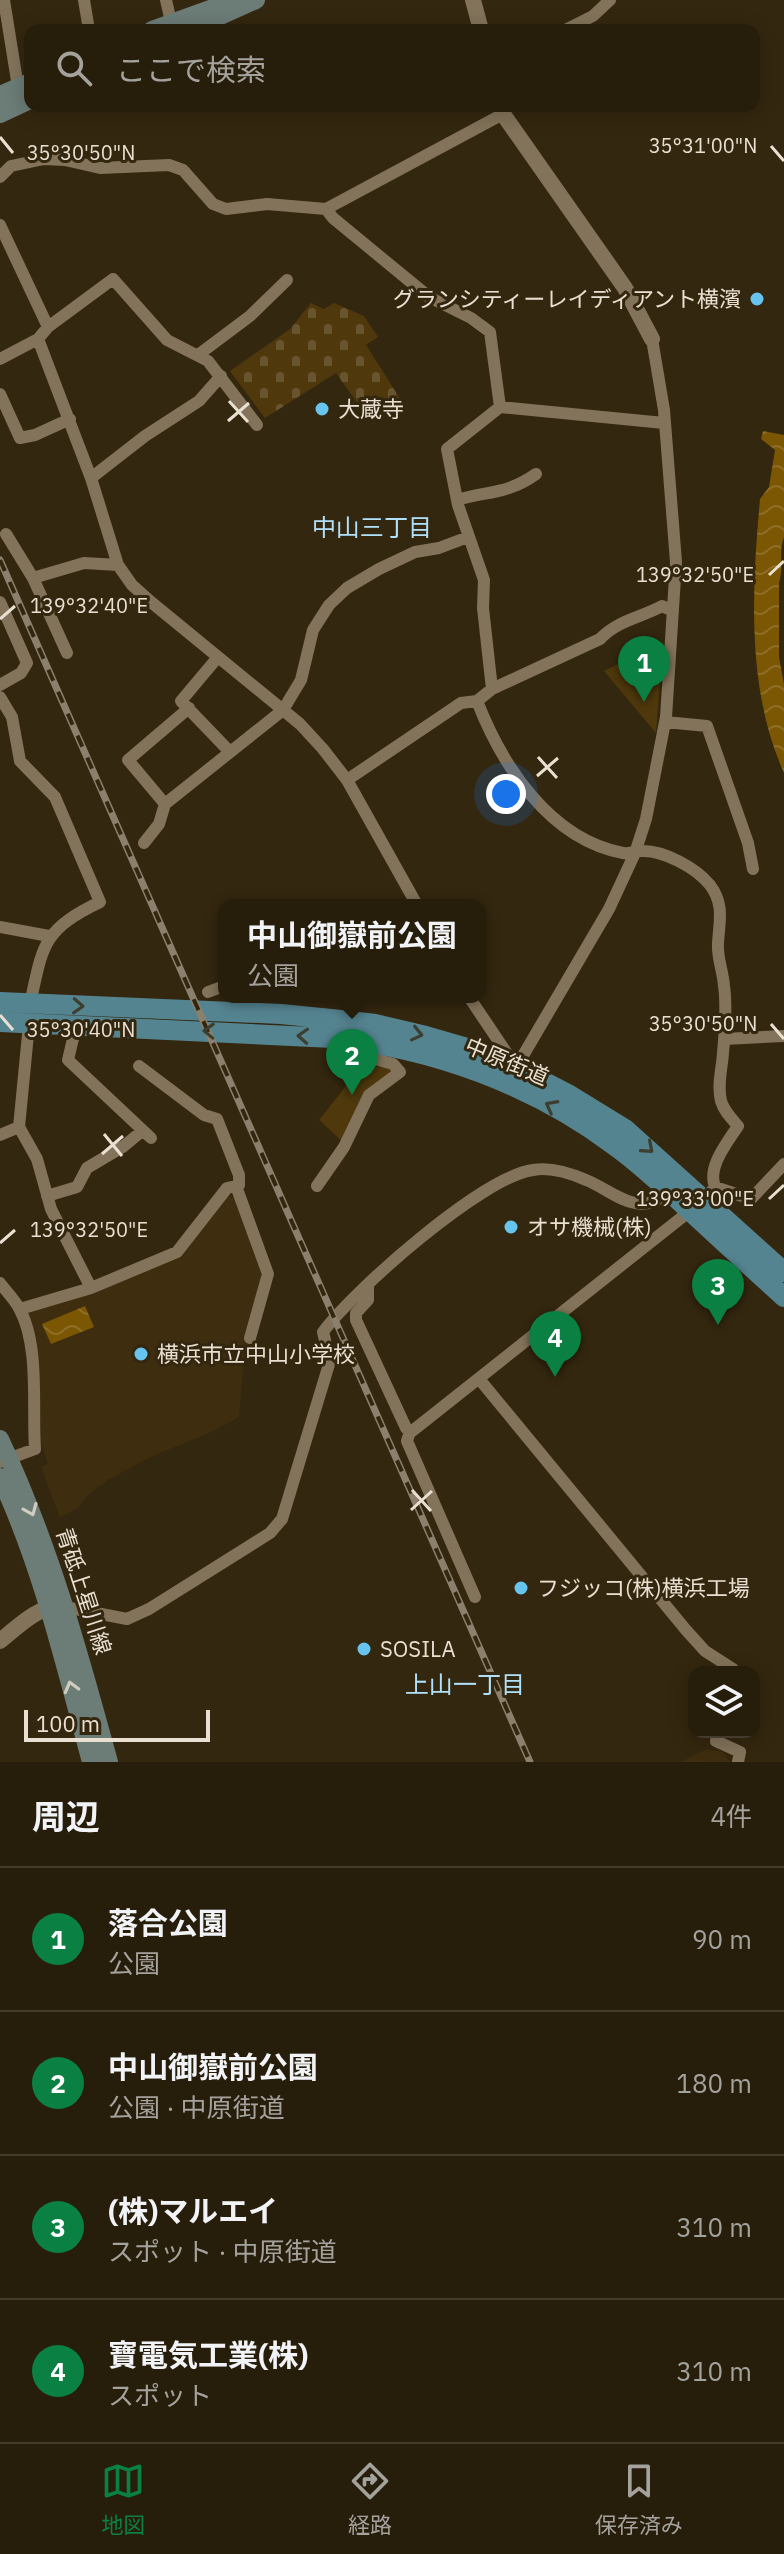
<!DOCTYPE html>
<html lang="ja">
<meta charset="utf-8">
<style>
:root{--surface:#271d0b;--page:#332a19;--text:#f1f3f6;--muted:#a4a29d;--line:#433b2c;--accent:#0b8043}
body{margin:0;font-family:"IBM Plex Sans","Noto Sans JP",sans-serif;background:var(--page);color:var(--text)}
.controls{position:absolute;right:24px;bottom:24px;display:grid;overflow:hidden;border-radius:16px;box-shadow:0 4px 20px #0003}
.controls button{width:72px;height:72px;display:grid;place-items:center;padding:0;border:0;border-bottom:2px solid var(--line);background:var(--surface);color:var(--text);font:40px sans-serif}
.scale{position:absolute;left:24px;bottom:20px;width:186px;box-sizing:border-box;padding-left:8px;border:4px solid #e9e0d2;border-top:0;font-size:22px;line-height:28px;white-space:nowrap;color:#e9e0d2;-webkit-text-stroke:6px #34270f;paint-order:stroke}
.you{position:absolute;left:506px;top:794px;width:28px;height:28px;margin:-20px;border:6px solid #fff;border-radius:50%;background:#1a73e8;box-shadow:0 0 0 12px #1a73e833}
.badge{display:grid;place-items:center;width:52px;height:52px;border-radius:50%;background:var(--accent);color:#fff;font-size:26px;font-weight:700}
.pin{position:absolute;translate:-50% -66px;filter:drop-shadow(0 2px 4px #0008)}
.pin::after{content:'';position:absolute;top:42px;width:28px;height:24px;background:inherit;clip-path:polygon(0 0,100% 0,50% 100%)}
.popup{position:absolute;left:218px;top:899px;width:268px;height:104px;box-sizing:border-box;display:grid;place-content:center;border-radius:16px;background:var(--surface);filter:drop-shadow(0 2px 6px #0005);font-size:26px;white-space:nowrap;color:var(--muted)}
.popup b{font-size:30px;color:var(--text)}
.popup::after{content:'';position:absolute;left:50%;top:100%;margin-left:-16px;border:16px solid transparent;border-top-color:var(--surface)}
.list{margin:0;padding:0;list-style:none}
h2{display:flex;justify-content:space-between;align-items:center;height:104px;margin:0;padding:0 32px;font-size:34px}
h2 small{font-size:26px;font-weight:400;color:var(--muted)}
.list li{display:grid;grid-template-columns:52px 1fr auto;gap:24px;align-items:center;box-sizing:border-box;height:144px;padding:0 32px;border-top:2px solid var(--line)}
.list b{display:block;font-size:30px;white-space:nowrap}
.list p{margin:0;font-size:26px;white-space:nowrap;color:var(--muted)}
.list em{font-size:26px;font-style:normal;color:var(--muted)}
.icon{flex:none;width:44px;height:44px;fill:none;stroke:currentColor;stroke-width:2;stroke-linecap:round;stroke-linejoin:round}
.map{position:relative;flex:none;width:784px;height:1762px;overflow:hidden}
.search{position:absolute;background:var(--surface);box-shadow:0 4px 20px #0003;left:24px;right:24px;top:24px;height:88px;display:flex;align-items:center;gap:20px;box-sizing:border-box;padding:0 28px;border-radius:16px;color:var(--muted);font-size:30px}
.sheet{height:680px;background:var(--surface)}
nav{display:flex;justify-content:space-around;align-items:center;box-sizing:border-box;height:112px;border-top:2px solid var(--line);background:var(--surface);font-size:22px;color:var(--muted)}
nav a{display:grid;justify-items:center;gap:4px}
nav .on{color:var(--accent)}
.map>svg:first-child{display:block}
.built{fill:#3e2d0e}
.green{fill:#4e380c}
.cemetery{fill:url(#cemetery-stones)}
.water{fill:url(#water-waves)}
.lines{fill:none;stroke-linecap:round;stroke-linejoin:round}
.minor{stroke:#83735a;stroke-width:12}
.tertiary{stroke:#83735a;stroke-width:16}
.secondary{stroke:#6c7c76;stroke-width:18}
.primary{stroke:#558491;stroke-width:20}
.rail-casing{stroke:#8b806d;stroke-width:7}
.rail{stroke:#34270f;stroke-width:4;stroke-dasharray:12;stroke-linecap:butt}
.oneway{stroke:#3c3e30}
.oneway2{stroke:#d0ccc0}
.ticks{fill:none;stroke:#e9e0d2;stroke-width:3}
.poi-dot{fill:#67c4ef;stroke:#34270f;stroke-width:3}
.labels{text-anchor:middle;stroke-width:6;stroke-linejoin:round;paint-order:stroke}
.poi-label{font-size:22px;fill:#e9e0d2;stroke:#34270f;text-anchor:start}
.street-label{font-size:22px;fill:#e9e0d2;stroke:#34270f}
.neighbourhood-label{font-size:24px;fill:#b1e1fa;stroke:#34270f}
.ticks-label{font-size:20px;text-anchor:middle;fill:#e9e0d2;stroke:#34270f;stroke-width:6;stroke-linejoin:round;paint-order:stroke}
</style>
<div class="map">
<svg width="784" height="1762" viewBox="0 0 784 1762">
<defs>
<pattern id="cemetery-stones" width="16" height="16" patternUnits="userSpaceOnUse" patternTransform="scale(2)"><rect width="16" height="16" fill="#4e380c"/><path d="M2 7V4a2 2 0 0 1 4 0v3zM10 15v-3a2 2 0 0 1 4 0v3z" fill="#68542e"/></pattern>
<pattern id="water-waves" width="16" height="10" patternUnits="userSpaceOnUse" patternTransform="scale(2)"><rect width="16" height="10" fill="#7b5603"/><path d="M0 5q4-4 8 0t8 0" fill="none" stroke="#8e6e27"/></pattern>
</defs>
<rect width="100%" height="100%" fill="#34270f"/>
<!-- built -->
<path class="built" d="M228,1195L236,1198L267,1291L244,1359L239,1417L209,1433L148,1458L105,1482L86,1497L78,1508L60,1518L41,1467L48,1464L37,1432L25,1311L176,1255Z
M706,1749L723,1752L730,1762H682Z"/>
<!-- green -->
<path class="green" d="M663,642L656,733L604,671Z
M347,1053L362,1056L373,1067H389L394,1073L371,1086L359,1103L342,1141L319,1120L361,1067Z"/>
<!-- cemetery -->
<path class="cemetery" d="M311,303L324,309L334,303L364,316L378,337L366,345L401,400L370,421L336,373L265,418L230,371L290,329Z"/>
<!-- water -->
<path class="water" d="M763,431L784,435V537C778,552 784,567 779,583V657L784,685V773C746,689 752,588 760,499L769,487L775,450L761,439Z
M85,1306L94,1327L51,1344L42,1324Z"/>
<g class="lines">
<!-- minor -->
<path class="minor" d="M4,0L18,87
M84,0L89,30
M166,0L171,22
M565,30L593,16L610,0
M0,177L11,166L44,159L65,160L100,168L169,165L183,170L213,204L226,209L267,204L326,209L503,114
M326,209L333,218L429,297L471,318L490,332L500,407
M0,225L48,327
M198,355L250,316L287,280
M0,359L38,339
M0,394L20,438L35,435L70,419
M257,425L208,361L167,340L113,279L48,327L38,339L91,478L118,565L132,585L151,602L300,724L323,749L347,780L417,905
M91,478L145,436L199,401L221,376
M457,500C488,491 508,494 536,474
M6,534L33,578L84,563L118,565
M33,578L67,653
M0,602L27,663L21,673L0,685
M218,657L181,701L230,752
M492,689L483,608L484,580L458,505L447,449L500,407L664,423
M0,697L12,717L20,761L55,797L100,902C42,930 43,945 30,1004
M665,722L707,726L748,843L753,869
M347,780L461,703L477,701L492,689L600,639C618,620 640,618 662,606L673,611
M165,804L128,760L189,708
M144,843L159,824L165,804L283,710L301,680L313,630L329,605L347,588L379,569L415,552L439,548L468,537
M0,927L49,936
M208,992L224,986
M469,997L514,1064
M29,1024L19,1127L37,1159L51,1209L91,1288L177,1252L227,1188L236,1186L268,1274L250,1338
M76,1026L68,1060L151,1138
M724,1039L784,1036
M139,1066L204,1115L217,1119L239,1175V1185L236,1186
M514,1071L609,909L635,853L646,819L666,717L676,562L664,410L652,339
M0,1135L19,1127
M317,1186L344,1147L369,1095L400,1072L393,1064L368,1057L367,1041
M715,1187L751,1199L784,1164
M47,1196L77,1187L87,1168L124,1146L142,1131
M0,1283C6,1291 14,1299 19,1308C40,1345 32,1407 35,1449L0,1462
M368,1286V1300L356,1313V1320L406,1428L411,1432L705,1199L715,1187C707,1167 727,1143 738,1126C731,1118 724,1111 721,1101C717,1085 722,1069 723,1053C725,1031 727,1007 724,986C723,971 717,958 718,944C719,922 725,905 710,885C696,868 664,850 641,851C635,851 629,854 623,853C549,839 502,765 477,701
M20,1309L91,1288
M480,1380L686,1630L705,1651L733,1669L732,1672
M410,1431L407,1441L475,1597
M65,1607L127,1619L149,1609L270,1533L282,1519L330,1361L323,1332C354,1290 482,1177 533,1170C549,1167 570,1173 586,1180C614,1191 638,1220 669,1192
M718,1732L716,1741L740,1752L738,1762"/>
<!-- tertiary -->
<path class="tertiary" d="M473,0L481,30
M501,106L503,114L625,288L652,339
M0,1641C18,1627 37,1606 60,1607"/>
<!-- secondary -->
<path class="secondary" d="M152,30L235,0
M189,30L256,0
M0,95L30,82
M0,114L30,100
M0,1439C49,1543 79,1652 109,1762
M0,1477C42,1567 65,1666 91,1762"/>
<!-- primary -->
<path class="primary" d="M0,1002L281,1014L341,1020L375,1024L426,1036L471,1049L516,1067L568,1094L625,1129L784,1272
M0,1022L333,1038C433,1048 534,1085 615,1146C642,1165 665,1188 689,1210C720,1239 752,1268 784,1297"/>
<defs>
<path id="rail" d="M0,560L530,1762"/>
</defs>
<!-- rail casing -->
<use href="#rail" class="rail-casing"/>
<!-- rail -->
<use href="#rail" class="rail"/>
</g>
<!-- one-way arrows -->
<defs><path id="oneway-chevron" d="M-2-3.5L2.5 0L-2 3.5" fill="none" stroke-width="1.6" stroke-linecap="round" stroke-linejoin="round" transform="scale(2)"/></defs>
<g class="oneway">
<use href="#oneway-chevron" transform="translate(78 1006) rotate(3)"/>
<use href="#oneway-chevron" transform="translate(209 1031) rotate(-178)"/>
<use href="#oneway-chevron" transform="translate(417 1034) rotate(13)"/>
<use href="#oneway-chevron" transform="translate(303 1036) rotate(-177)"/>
<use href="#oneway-chevron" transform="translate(551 1106) rotate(-152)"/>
<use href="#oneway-chevron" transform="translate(648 1148) rotate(41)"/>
</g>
<g class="oneway2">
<use href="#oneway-chevron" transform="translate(31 1510) rotate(67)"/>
<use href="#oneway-chevron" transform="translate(71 1687) rotate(-105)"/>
</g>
<!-- ticks -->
<path class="ticks" d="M0,137L13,153M771,146L784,161M229,401L248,422M228,421L249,403M769,575L784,561M0,619L15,606M538,757L557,778M537,776L558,758M0,1015L13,1030M771,1024L784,1039M104,1134L122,1156M102,1154L123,1136M769,1199L784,1185M0,1243L15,1230M412,1490L431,1511M411,1510L432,1491"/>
<!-- markers -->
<g class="poi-dot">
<circle cx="757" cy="299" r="8"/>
<circle cx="322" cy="409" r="8"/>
<circle cx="511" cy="1227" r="8"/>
<circle cx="141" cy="1354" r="8"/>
<circle cx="521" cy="1588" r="8"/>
<circle cx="364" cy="1649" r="8"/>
</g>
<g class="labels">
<!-- poi labels -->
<g class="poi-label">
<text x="741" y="307" text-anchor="end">グランシティーレイディアント横濱</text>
<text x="338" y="417">大蔵寺</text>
<text x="527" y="1235">オサ機械(株)</text>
<text x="157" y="1362">横浜市立中山小学校</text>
<text x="537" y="1596">フジッコ(株)横浜工場</text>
<text x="380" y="1657">SOSILA</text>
</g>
<!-- street labels -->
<g class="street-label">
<text transform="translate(507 1061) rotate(23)" y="8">中原街道</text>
<text transform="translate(84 1591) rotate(72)" y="8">青砥上星川線</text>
</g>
<!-- neighbourhood labels -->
<g class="neighbourhood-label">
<text x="372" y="536">中山三丁目</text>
<text x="465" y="1693">上山一丁目</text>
</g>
</g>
<g class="ticks-label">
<text x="703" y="153">35°31'00"N</text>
<text x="81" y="160">35°30'50"N</text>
<text x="695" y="582">139°32'50"E</text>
<text x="89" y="613">139°32'40"E</text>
<text x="703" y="1031">35°30'50"N</text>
<text x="81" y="1037">35°30'40"N</text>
<text x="695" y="1206">139°33'00"E</text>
<text x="89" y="1237">139°32'50"E</text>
</g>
</svg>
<div class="controls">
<button><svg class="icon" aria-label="layers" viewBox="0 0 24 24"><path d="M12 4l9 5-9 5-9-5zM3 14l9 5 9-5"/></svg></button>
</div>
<div class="scale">100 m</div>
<div class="you"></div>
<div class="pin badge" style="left:644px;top:702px">1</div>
<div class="pin badge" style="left:352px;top:1095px">2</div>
<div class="popup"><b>中山御嶽前公園</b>公園</div>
<div class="pin badge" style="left:718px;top:1325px">3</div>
<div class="pin badge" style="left:555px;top:1377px">4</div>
<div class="search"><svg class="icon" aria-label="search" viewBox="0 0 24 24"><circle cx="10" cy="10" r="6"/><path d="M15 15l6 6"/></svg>ここで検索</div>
</div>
<section class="sheet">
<h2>周辺<small>4件</small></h2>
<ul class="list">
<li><span class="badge">1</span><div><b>落合公園</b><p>公園</p></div><em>90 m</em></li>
<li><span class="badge">2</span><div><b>中山御嶽前公園</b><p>公園 · 中原街道</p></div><em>180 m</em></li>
<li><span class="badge">3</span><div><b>(株)マルエイ</b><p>スポット · 中原街道</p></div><em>310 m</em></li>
<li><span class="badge">4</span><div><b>寶電気工業(株)</b><p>スポット</p></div><em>310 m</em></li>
</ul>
</section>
<nav>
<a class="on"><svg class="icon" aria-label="map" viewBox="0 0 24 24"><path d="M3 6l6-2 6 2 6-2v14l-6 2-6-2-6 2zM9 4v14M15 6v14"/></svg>地図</a>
<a><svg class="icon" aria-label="directions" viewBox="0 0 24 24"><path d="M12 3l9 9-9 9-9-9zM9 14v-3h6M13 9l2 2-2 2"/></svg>経路</a>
<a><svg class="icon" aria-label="saved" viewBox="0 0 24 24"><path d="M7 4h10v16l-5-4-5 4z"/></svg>保存済み</a>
</nav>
